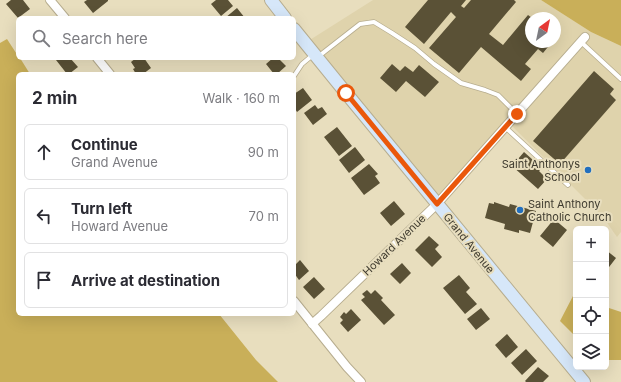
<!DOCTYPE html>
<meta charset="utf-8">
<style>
:root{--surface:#fff;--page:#f2f2f3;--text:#2b2b33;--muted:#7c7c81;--line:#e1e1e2}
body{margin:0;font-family:Inter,sans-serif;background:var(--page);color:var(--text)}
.controls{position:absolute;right:12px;bottom:12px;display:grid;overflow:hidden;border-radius:6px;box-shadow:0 4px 16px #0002}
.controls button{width:36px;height:36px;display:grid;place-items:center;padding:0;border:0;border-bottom:1px solid var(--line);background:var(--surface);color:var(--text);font:20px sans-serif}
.compass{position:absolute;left:525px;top:12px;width:36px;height:36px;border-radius:50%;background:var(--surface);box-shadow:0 4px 16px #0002;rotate:33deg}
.stop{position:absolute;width:12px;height:12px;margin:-9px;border:3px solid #ea580c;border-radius:50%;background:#fff}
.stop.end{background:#ea580c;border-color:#fff;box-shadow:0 1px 4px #0008}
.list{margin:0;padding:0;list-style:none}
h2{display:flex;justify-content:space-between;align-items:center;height:52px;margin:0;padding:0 16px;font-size:17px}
h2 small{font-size:13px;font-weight:400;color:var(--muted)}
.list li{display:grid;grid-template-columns:26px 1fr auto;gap:12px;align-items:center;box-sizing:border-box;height:56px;margin:0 8px 8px;padding:0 8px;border:1px solid var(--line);border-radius:6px}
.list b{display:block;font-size:15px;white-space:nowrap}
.list p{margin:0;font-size:13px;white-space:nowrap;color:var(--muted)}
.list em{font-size:13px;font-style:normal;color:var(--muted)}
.icon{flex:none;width:22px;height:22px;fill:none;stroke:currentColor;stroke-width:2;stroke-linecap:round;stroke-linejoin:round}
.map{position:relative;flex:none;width:621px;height:382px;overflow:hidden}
.search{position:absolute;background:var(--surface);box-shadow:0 4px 16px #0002;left:16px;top:16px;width:280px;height:44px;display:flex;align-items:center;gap:10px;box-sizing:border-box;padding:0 14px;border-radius:6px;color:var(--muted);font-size:15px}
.panel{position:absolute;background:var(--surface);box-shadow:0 4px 16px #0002;left:16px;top:72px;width:280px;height:244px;border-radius:6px}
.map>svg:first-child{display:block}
.built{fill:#dfd3ac;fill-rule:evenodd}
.green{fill:#c9af59}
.building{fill:#5a5136}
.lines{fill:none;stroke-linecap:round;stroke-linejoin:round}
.lane-casing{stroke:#b7ad8f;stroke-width:5.5}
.street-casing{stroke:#b7ad8f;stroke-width:10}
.secondary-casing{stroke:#b7ad8f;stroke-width:14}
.lane{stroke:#fff;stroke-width:4}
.street{stroke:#fff;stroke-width:8}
.secondary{stroke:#d6e7f9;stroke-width:12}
.route{stroke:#ea580c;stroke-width:5}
.poi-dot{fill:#226fbe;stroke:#e8debe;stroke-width:1.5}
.labels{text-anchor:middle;stroke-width:4;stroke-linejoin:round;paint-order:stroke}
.poi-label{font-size:11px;fill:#3f3b2f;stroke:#e8debe;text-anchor:end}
.street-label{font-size:11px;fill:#3f3b2f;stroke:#e8debe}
</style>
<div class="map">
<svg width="621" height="382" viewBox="0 0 621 382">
<rect width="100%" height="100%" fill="#e8debe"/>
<!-- built -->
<path class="built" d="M373,0H541L591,32L621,46V232L617,237L603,217L509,123L437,204L305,43ZM531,18H555V42H531Z"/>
<!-- green -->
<path class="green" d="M541,0H621V46L591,32Z
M7,39L18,56V58H20L30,74H18V314H219L256,360L278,382H0V43Z
M573,296L576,297V337L560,321Z
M606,307L621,312V360H606Z"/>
<!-- building -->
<path class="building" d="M11,0H23L30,9L18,18L6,4Z
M87,0H108V1L93,13L84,2Z
M216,0H228L233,6L221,16L211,4Z
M428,0H466L461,6L464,8L471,0H514L516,2L489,34L503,45L528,15L532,18H531V42H552L543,53L538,49L525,64L531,69L521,81L481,47L459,73L429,48L456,17L451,12L424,44L405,27Z
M237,8L245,18H225Z
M58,58H70L78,67L69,74H67L56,60Z
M136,58H144L151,68L143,74H136L133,69L135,68L131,62Z
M273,58H278L286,66L277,74H274L266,64Z
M392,64L400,71L405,66L413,72L419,65L439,82L425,97L406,81L396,92L380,78Z
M594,71L614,89L610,94L616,100L560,164L533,141Z
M303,88L312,100L297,112L294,107V94Z
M315,105L318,109L322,107L327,114L313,125L304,113Z
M337,127L352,146L339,156L324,137Z
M355,147L365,160L349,173L339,160Z
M524,152L542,168L539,171L547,179L538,189L512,166Z
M369,164L378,174L375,176L380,183L364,195L351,178Z
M394,201L405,214L391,226L380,213Z
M494,202L509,207L510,204L536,211L530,233L519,230V233L504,229L505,224L485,218L489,203L494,204Z
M554,219L567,230L553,247L540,236Z
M429,236L439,245L435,249L442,257L432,267L415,250Z
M606,250L616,258L606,271Z
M300,260L309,271L299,280L294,273V266Z
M402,263L411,273L400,284L390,274Z
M459,275L470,288L466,292L477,304L465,314L443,288Z
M314,277L325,289L314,299L303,287Z
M367,290L371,294L375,290L383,298L381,300L395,315L384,325L361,300L365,297L362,294Z
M481,308L490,319L476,330L467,319Z
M351,309L361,320L348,332L340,323L343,320L340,317L344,312L346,314Z
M507,334L518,347L506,358L495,345Z
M526,349L537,361L522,375L511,363Z
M538,367L549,376L543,382H526L525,381Z"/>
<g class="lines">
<defs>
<path id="lane" d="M581,42L621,79
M319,56L360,24L374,22L392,33L415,48L434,64L461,83L485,90L498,95L517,114
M294,76L302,64L314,54
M505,127L568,185"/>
<path id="street" d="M50,0L65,18
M97,58L110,74
M294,301L347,367L361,382
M312,324L321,316L437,204L585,37"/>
<path id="secondary" d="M271,0L285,18
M294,29L346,93L584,382"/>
</defs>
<!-- lane casing -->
<use href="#lane" class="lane-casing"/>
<!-- street casing -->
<use href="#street" class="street-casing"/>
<!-- secondary casing -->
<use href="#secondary" class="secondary-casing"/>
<!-- lane -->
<use href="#lane" class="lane"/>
<!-- street -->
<use href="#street" class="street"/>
<!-- secondary -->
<use href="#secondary" class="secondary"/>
</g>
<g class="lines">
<!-- route -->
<path class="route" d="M346,93L437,204L517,114"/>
</g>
<!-- markers -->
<g class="poi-dot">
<circle cx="588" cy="170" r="4"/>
<circle cx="520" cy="210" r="4"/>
</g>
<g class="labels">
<!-- poi labels -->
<g class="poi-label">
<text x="580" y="168">Saint Anthonys<tspan x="580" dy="13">School</tspan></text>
<text x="528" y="208" text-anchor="start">Saint Anthony<tspan x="528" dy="13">Catholic Church</tspan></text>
</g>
<!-- street labels -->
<g class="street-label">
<text transform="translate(469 243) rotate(51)" y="4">Grand Avenue</text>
<text transform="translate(394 245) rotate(-44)" y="4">Howard Avenue</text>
</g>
</g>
</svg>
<div class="controls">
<button>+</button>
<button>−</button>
<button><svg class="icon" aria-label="locate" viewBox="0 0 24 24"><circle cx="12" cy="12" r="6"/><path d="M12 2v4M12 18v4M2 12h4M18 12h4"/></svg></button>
<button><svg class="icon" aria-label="layers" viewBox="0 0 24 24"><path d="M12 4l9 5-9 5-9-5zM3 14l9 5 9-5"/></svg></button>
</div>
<svg class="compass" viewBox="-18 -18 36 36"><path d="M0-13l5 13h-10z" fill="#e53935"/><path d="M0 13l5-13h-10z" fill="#7c7c81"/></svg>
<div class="stop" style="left:346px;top:93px"></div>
<div class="stop end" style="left:517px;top:114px"></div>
<div class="search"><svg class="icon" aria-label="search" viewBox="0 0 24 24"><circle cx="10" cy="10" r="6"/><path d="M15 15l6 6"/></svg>Search here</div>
<section class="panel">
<h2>2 min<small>Walk · 160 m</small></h2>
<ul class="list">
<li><svg class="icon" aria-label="ahead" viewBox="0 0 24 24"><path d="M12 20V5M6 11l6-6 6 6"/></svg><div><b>Continue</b><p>Grand Avenue</p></div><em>90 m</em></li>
<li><svg class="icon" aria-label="left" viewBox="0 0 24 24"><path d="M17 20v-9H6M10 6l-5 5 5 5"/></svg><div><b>Turn left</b><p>Howard Avenue</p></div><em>70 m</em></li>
<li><svg class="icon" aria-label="arrive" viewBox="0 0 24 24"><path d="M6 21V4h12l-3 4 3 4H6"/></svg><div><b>Arrive at destination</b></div></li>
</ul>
</section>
</div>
